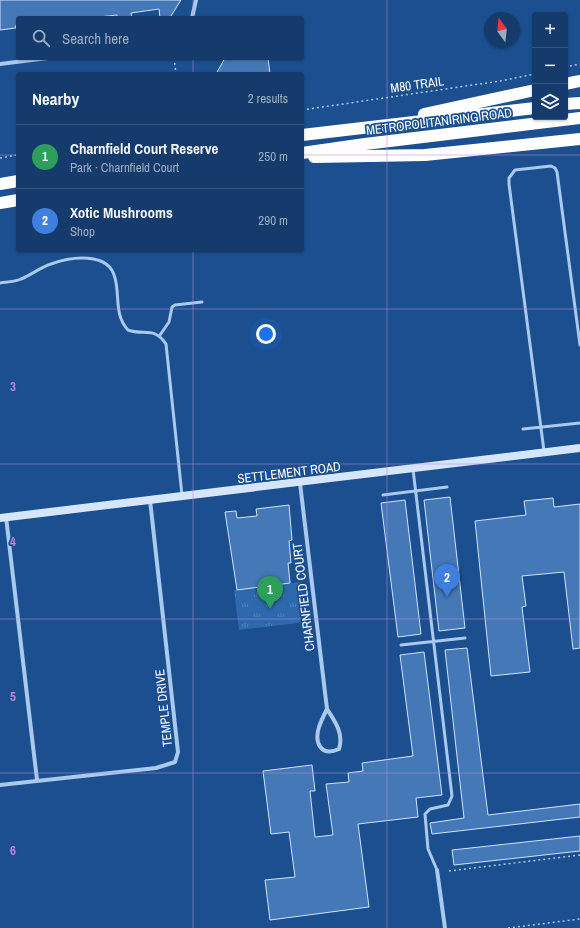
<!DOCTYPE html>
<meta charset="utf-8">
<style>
:root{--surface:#143b6b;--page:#1d4271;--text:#f1f3f6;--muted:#9dadc1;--line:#33557e;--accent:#ffd166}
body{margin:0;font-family:"Archivo Narrow",sans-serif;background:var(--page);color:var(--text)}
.controls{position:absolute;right:12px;top:12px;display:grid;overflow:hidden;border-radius:4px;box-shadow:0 1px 3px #0004}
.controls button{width:36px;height:36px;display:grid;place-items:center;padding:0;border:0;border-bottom:1px solid var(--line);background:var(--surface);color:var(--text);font:20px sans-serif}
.compass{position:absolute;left:484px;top:12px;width:36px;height:36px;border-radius:50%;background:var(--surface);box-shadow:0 1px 3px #0004;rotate:345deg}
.you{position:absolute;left:266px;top:334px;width:14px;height:14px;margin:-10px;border:3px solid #fff;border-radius:50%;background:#1a73e8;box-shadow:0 0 0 6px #1a73e833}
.badge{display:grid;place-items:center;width:26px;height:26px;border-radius:50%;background:var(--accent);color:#fff;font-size:13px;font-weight:700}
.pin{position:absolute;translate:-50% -33px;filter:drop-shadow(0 1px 2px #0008)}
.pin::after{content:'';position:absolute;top:21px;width:14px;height:12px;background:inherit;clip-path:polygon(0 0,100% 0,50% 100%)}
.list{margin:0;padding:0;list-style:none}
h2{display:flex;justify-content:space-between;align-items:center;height:52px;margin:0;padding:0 16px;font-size:17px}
h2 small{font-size:13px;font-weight:400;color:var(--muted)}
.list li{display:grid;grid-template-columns:26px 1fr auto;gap:12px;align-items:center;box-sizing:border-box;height:64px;padding:0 16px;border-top:1px solid var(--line)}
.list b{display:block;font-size:15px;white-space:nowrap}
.list p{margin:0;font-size:13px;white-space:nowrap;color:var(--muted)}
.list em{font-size:13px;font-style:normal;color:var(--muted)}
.icon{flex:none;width:22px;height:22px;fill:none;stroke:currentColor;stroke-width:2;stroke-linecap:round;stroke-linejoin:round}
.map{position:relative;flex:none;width:580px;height:928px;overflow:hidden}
.search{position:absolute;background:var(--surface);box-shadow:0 1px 3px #0004;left:16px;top:16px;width:288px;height:44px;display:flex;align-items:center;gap:10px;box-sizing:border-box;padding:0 14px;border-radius:4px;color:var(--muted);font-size:15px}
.panel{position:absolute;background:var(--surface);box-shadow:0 1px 3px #0004;left:16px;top:72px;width:288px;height:180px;border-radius:4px}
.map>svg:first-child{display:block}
.grass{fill:url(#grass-tufts)}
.garden{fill:#2e69ad}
.building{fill:#4478b7;stroke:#cfe3fa}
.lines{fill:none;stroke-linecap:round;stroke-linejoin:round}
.path{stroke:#a9c9ee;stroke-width:1.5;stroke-dasharray:2 3;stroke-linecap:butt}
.lane{stroke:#a9c9ee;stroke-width:3}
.street{stroke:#a9c9ee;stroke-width:4}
.secondary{stroke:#d6e6fa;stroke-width:8}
.highway{stroke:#fff;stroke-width:12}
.grid{fill:none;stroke:#b68bdc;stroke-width:1;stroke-opacity:0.55}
.labels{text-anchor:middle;stroke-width:3.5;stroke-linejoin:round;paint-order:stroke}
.street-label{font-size:13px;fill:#fff;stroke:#1b4f8f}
.grid-label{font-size:13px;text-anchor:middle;font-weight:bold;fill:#b68bdc;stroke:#1b4f8f;stroke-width:3.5;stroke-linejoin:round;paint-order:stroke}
</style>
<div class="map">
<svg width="580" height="928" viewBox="0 0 580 928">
<defs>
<pattern id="grass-tufts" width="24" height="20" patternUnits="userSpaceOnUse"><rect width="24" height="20" fill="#2e69ad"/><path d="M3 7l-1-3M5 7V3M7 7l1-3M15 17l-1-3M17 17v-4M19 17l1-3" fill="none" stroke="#4d80b9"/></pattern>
</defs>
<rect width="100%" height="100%" fill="#1b4f8f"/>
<!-- grass -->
<path class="grass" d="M300,582L305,622L239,630L234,590Z"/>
<!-- garden -->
<path class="garden" d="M300,582L302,595C291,597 292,589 285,584Z"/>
<!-- building -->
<path class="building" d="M0,0H181L171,16L167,18H160L159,9L131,13L132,18H117V15L90,18H18V26H15L16,28L0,30Z
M225,58H268L270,74H216Z
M450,497L465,628L439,631L424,500Z
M553,498L554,507L580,504V648L573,649L564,572L522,576L526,606L522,607L530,672L491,676L475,521L526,515L524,501Z
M405,500L421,634L398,637L381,503Z
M289,505L292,540L289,541L291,563H288L290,583L237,590L225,512L236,511L237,518L257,516L256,509Z
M467,648L488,815L580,804V817L432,834L430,823L464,818L445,650Z
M424,652L442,795L416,798L418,817L358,824L369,907L270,920L265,880L295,877L289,832L271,834L263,771L312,765L315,791H310L315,837L333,835L326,784L349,782L348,773L363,771L362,763L413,756L400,655Z
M580,836V851L454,865L452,850Z"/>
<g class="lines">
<!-- path -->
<path class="path" d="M174,58L176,74
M565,67L580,64
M302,110L500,81L535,74
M0,158L18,155
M449,871L580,855
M508,928L580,919"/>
<!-- lane -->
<path class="lane" d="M0,283C7,282 15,282 21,279C31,275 41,267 51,264C70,257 109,251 115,278C120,296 114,315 128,330C144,336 154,326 166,344L182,495
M160,335L169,322L172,307L175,305L202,302
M523,429L580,423
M544,451L509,184V178L515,170L551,166L555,168L557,172L580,345
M413,469L452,796L448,805L430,809L425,814L428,849L437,870
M383,495L447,487
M401,645L465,638"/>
<!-- street -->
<path class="street" d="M192,18L196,0
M0,64L48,58
M300,483L327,709
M6,517L37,780
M327,709C335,721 344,734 339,749C321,757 314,743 319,727C321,721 324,715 327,709Z
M0,785L156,768L175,762L178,752L150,500
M437,870L445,928"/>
<!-- secondary -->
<path class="secondary" d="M0,518L580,448"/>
<!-- highway -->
<path class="highway" d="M565,84L580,81
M565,104L580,103
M424,114L535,90
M302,135L535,108
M302,153L365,144L580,118
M314,157L425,155L580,139
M0,184L18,181
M0,203L18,200"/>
</g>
<!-- grid -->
<path class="grid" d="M193,0V18M387,0V928M193,58V74M0,155H18M302,155H580M193,250V928M0,309H580M0,464H580M0,619H580M0,773H580"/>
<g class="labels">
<!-- street labels -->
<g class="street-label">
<text transform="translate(417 84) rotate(-8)" y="5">M80 TRAIL</text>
<text transform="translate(439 121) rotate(-7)" y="5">METROPOLITAN RING ROAD</text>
<text transform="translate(289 472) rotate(-7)" y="5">SETTLEMENT ROAD</text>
<text transform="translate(303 597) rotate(-97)" y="5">CHARNFIELD COURT</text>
<text transform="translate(163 708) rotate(-96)" y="5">TEMPLE DRIVE</text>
</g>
</g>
<g class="grid-label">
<text x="13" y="391">3</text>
<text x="13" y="546">4</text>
<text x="13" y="701">5</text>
<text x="13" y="855">6</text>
</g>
</svg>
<div class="controls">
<button>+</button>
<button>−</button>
<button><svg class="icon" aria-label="layers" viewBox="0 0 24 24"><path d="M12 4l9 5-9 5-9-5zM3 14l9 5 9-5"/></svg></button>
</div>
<svg class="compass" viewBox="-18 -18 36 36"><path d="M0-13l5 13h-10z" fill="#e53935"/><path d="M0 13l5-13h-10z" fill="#9dadc1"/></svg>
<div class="you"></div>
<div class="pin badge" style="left:270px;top:609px;background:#2e9e5b">1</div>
<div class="pin badge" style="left:447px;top:597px;background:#3f7fe0">2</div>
<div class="search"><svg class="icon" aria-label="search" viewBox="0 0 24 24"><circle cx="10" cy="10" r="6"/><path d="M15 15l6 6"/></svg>Search here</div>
<section class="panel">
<h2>Nearby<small>2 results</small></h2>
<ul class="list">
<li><span class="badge" style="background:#2e9e5b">1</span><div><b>Charnfield Court Reserve</b><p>Park · Charnfield Court</p></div><em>250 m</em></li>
<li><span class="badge" style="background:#3f7fe0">2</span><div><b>Xotic Mushrooms</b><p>Shop</p></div><em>290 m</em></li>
</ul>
</section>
</div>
